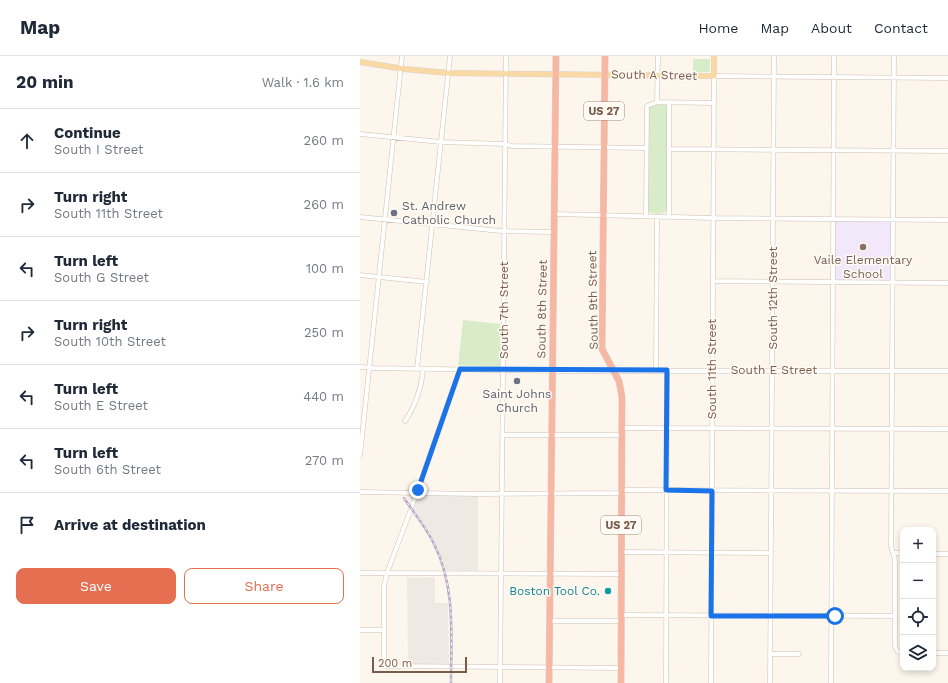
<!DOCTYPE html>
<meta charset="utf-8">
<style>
:root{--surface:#fff;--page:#f2f2f3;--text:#1f2937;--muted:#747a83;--line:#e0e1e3;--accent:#e76f51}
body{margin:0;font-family:"Work Sans",sans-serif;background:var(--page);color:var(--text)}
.controls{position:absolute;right:12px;bottom:12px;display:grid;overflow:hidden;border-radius:8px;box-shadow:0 2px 6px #0003}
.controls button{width:36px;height:36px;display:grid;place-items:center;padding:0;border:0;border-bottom:1px solid var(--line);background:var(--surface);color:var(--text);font:20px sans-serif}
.scale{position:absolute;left:12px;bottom:10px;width:95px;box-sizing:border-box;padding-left:4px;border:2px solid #7a5c4d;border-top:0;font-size:11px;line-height:14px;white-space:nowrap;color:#7a5c4d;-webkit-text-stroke:3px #fffaf3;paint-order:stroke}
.stop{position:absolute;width:12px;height:12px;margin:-9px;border:3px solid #1a73e8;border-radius:50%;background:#fff}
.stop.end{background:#1a73e8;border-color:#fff;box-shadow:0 1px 4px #0008}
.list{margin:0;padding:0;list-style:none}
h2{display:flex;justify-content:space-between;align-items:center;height:52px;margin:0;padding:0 16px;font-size:17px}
h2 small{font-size:13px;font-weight:400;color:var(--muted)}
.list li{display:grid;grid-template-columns:26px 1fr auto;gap:12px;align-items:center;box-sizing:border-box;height:64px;padding:0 16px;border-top:1px solid var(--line)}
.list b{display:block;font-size:15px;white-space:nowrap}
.list p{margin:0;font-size:13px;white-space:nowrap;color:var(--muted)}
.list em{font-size:13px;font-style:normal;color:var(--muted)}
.actions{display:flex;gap:8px;padding:12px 16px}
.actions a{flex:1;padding:9px 0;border:1px solid var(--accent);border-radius:8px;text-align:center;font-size:14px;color:var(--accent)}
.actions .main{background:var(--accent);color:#fff}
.icon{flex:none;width:22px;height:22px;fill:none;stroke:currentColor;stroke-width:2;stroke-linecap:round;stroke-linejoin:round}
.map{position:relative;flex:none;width:588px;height:627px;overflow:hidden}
header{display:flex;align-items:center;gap:24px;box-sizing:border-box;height:56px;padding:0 20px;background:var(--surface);border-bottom:1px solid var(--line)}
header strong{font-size:19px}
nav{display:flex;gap:22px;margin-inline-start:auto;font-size:14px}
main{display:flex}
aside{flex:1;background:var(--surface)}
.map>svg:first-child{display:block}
.industrial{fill:#efe9e4}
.education{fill:#f3e8fa}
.green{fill:#d8ecc9}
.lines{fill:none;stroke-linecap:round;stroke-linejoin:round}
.minor-casing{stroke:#d1beb0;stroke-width:5}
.major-casing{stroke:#dad1cd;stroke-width:6}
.highway-casing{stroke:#dad1cd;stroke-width:7}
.minor{stroke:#fff;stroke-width:4}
.major{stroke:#fbd9a5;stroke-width:5}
.highway{stroke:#f7b7a3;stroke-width:6}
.rail-casing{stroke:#b9a8c9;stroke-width:2.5}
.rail{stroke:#fffaf3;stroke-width:1;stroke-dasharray:3;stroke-linecap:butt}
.route{stroke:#1a73e8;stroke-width:5}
.worship-dot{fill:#6b7280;stroke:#fffaf3;stroke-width:1.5}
.education-dot{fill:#8d6e63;stroke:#fffaf3;stroke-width:1.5}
.culture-dot{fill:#0f9aa8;stroke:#fffaf3;stroke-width:1.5}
.labels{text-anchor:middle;stroke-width:3;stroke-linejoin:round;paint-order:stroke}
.shield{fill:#fffaf3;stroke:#a28b7f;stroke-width:1}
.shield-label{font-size:11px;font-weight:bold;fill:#7a5c4d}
.street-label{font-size:12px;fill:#7a5c4d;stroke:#fffaf3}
.worship-label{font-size:12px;fill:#5b616d;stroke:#fffaf3;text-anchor:start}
.education-label{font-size:12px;fill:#785e54;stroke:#fffaf3}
.culture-label{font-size:12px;fill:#0d838f;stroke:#fffaf3;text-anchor:end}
</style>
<header>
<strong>Map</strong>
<nav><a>Home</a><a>Map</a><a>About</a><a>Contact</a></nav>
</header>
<main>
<aside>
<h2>20 min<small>Walk · 1.6 km</small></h2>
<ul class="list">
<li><svg class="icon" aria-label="ahead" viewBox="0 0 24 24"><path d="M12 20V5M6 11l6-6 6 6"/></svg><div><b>Continue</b><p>South I Street</p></div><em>260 m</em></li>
<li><svg class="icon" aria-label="right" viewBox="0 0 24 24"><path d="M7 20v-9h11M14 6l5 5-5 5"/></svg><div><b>Turn right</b><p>South 11th Street</p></div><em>260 m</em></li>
<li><svg class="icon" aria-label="left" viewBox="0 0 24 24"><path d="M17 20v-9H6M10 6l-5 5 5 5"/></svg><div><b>Turn left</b><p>South G Street</p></div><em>100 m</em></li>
<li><svg class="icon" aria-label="right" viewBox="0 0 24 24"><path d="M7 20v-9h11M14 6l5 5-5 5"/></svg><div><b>Turn right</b><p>South 10th Street</p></div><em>250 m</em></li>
<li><svg class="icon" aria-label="left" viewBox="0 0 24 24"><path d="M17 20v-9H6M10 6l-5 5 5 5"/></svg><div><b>Turn left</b><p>South E Street</p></div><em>440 m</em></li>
<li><svg class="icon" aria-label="left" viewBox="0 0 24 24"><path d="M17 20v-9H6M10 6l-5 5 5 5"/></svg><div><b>Turn left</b><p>South 6th Street</p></div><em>270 m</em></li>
<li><svg class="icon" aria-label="arrive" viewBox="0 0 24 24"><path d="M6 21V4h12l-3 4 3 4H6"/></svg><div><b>Arrive at destination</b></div></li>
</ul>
<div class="actions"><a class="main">Save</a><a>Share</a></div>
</aside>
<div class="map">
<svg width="588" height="627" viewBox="0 0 588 627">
<rect width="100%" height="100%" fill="#fdf6ec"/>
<!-- industrial -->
<path class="industrial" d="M59,439L118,440V515L85,514L82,503L76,489L68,474L54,453Z
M75,521V547H88L89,608H48L47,522Z"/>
<!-- education -->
<path class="education" d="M473,163H533V227L473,226Z"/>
<!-- green -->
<path class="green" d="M334,3H350V16H333V4Z
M291,49H305L307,51V155C302,159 292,159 288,155V52Z
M103,264L140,268V311L98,309Z"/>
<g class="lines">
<defs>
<path id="minor" d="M534,0L531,490L535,504V590L537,595L543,597
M297,46L298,0
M0,78L81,86L145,88L152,90L286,92
M310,93L588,95
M194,158L353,162L588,164
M286,160L287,50L297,46L353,47
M0,161L141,175L194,176
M309,161V46
M0,219L67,226
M353,225L588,227
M0,311L14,312L202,315H588
M57,313L90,0
M100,313L51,453L27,517L24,530V606L25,610L260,612
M296,314L297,161
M45,365C55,351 62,330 63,313
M261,372L588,373
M143,379H261
M0,400L42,0
M261,434L588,435
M0,436L118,438L261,437
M262,496L411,497
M533,497H543
M573,498H588
M0,517L262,518
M261,559L535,560
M190,565H261
M0,574H24
M573,597H588
M410,598H439
M140,627L146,0
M306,627L307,314
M351,627L354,20L588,22
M410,627L414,0
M471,627L474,0"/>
<path id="major" d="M0,6L44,13L88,17L354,20V0"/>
<path id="highway" d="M245,0L242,293L259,325L262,341L261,627
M189,627L196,0"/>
</defs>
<!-- minor casing -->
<use href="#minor" class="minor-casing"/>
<!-- major casing -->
<use href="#major" class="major-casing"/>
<!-- highway casing -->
<use href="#highway" class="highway-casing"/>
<!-- minor -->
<use href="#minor" class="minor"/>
<!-- major -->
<use href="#major" class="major"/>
<!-- highway -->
<use href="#highway" class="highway"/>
<defs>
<path id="rail" d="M44,442C54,457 66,471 74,488C96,531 91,580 91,627"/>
</defs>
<!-- rail casing -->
<use href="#rail" class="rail-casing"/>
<!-- rail -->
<use href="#rail" class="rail"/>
</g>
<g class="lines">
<!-- route -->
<path class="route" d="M58,434L100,313L307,314L306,434L352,435L351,560H475"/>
</g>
<!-- markers -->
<g class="worship-dot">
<circle cx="34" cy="157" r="4"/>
<circle cx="157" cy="325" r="4"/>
</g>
<circle class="education-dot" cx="503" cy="191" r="4"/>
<circle class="culture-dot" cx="248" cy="535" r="4"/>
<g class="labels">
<!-- shield labels -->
<g class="shield">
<rect x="224" y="46" width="40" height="18" rx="3"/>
<rect x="241" y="460" width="40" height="18" rx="3"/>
</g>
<g class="shield-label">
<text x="244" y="59">US 27</text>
<text x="261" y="473">US 27</text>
</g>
<!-- street labels -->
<g class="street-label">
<text transform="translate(294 19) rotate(1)" y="4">South A Street</text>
<text transform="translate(413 242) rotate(-90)" y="4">South 12th Street</text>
<text transform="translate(233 244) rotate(-91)" y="4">South 9th Street</text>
<text transform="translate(182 253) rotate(-89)" y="4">South 8th Street</text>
<text transform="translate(144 254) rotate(-90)" y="4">South 7th Street</text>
<text transform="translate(352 313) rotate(-90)" y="4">South 11th Street</text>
<text x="414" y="318">South E Street</text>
</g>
<!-- worship labels -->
<g class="worship-label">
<text x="42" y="154">St. Andrew<tspan x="42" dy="14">Catholic Church</tspan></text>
<text x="157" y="342" text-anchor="middle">Saint Johns<tspan x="157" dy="14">Church</tspan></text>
</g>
<!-- education labels -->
<g class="education-label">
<text x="503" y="208">Vaile Elementary<tspan x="503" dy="14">School</tspan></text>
</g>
<!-- culture labels -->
<g class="culture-label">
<text x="240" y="539">Boston Tool Co.</text>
</g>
</g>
</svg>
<div class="controls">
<button>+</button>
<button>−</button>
<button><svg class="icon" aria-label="locate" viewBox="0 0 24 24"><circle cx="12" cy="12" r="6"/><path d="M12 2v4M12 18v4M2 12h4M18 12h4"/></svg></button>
<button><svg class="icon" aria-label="layers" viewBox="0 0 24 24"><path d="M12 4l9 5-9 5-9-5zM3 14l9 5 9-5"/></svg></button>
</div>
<div class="scale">200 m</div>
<div class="stop" style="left:475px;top:560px"></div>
<div class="stop end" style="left:58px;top:434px"></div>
</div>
</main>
